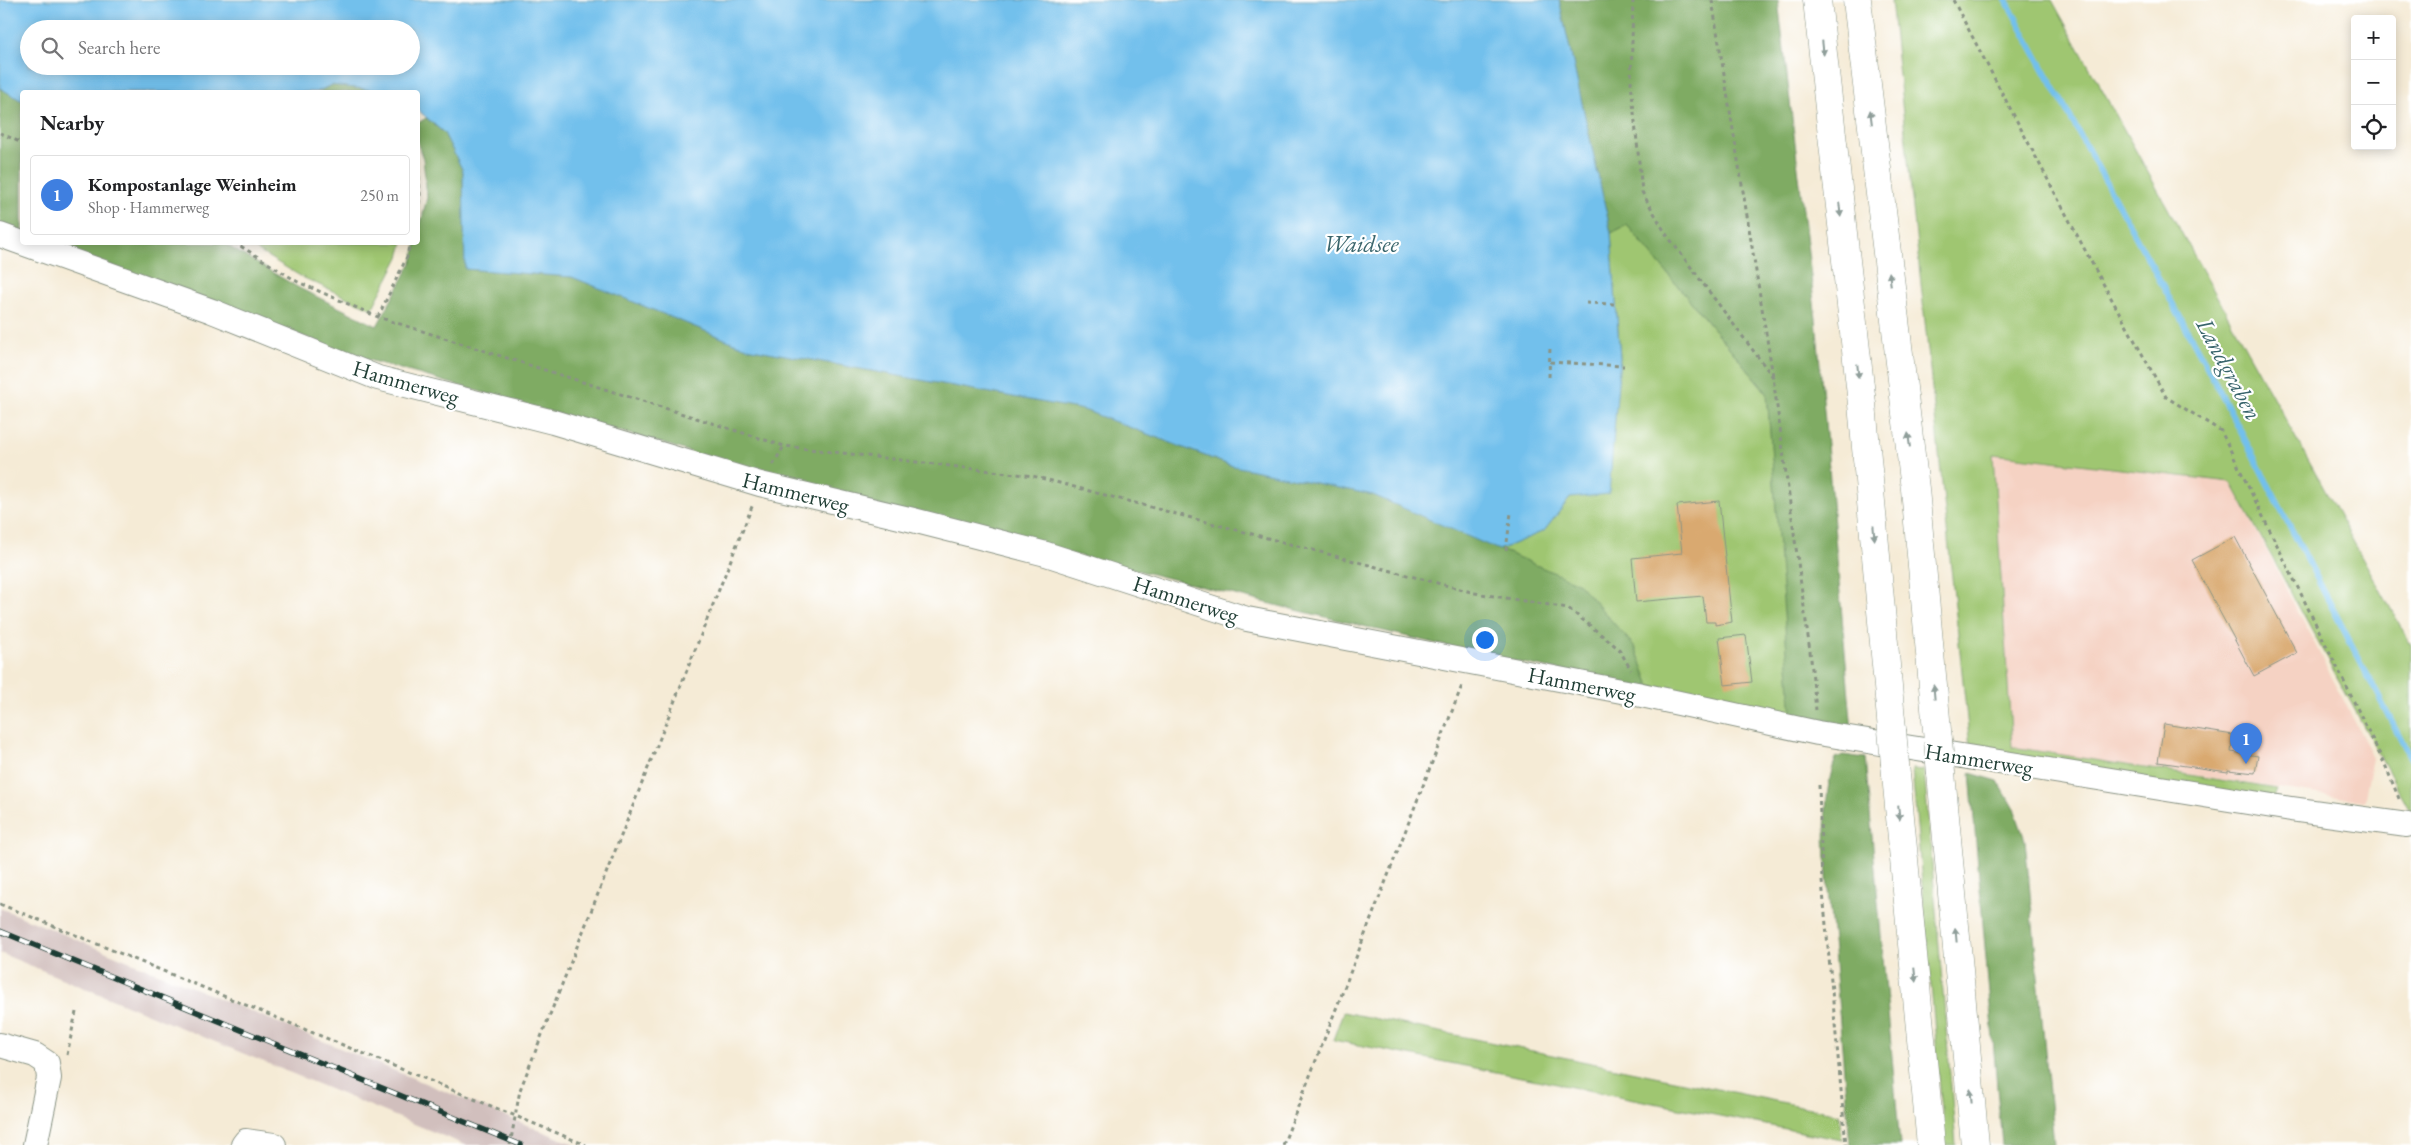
<!DOCTYPE html>
<meta charset="utf-8">
<style>
:root{--surface:#fff;--page:#f2f2f2;--text:#202124;--muted:#757577;--line:#e0e0e0;--accent:#1f6fb2}
body{margin:0;font-family:"EB Garamond",serif;background:var(--page);color:var(--text)}
.controls{position:absolute;right:15px;top:15px;display:grid;overflow:hidden;border-radius:5px;box-shadow:0 2px 12px #0003}
.controls button{width:45px;height:45px;display:grid;place-items:center;padding:0;border:0;border-bottom:1px solid var(--line);background:var(--surface);color:var(--text);font:25px sans-serif}
.you{position:absolute;left:1484px;top:639px;width:18px;height:18px;margin:-12px;border:4px solid #fff;border-radius:50%;background:#1a73e8;box-shadow:0 0 0 8px #1a73e833}
.badge{display:grid;place-items:center;width:32px;height:32px;border-radius:50%;background:var(--accent);color:#fff;font-size:16px;font-weight:700}
.pin{position:absolute;translate:-50% -41px;filter:drop-shadow(0 1px 2px #0008)}
.pin::after{content:'';position:absolute;top:26px;width:18px;height:15px;background:inherit;clip-path:polygon(0 0,100% 0,50% 100%)}
.list{margin:0;padding:0;list-style:none}
h2{display:flex;justify-content:space-between;align-items:center;height:65px;margin:0;padding:0 20px;font-size:21px}
h2 small{font-size:16px;font-weight:400;color:var(--muted)}
.list li{display:grid;grid-template-columns:32px 1fr auto;gap:15px;align-items:center;box-sizing:border-box;height:80px;margin:0 10px 10px;padding:0 10px;border:1px solid var(--line);border-radius:5px}
.list b{display:block;font-size:19px;white-space:nowrap}
.list p{margin:0;font-size:16px;white-space:nowrap;color:var(--muted)}
.list em{font-size:16px;font-style:normal;color:var(--muted)}
.icon{flex:none;width:28px;height:28px;fill:none;stroke:currentColor;stroke-width:2;stroke-linecap:round;stroke-linejoin:round}
.map{position:relative;flex:none;width:2411px;height:1145px;overflow:hidden}
.search{position:absolute;background:var(--surface);box-shadow:0 2px 12px #0003;left:20px;top:20px;width:400px;height:55px;display:flex;align-items:center;gap:12px;box-sizing:border-box;padding:0 18px;border-radius:28px;color:var(--muted);font-size:19px}
.panel{position:absolute;background:var(--surface);box-shadow:0 2px 12px #0003;left:20px;top:90px;width:400px;height:155px;border-radius:5px}
.map>svg:first-child{display:block}
.built{fill:#f5d2c3}
.industrial{fill:#d1bfbd}
.green{fill:#9fc671;stroke:#5f8252}
.forest{fill:#7fab63;stroke:#4f744c}
.water{fill:#72c0ec;stroke:#487e90;fill-rule:evenodd}
.lines{fill:none;stroke-linecap:round;stroke-linejoin:round}
.stream{stroke:#72c0ec;stroke-width:6}
.building{fill:#d9a970}
.street-casing{stroke:#8a9485;stroke-width:26}
.highway-casing{stroke:#8a9485;stroke-width:29}
.path{stroke:#8a9485;stroke-width:3;stroke-dasharray:4 4;stroke-linecap:butt}
.street{stroke:#fff;stroke-width:24}
.highway{stroke:#fff;stroke-width:28}
.rail-casing{stroke:#1f3d34;stroke-width:5.5}
.rail{stroke:#fff;stroke-width:4;stroke-dasharray:11;stroke-linecap:butt}
.highway-bridge-casing{stroke:#8a9485;stroke-width:29;stroke-linecap:butt}
.highway-bridge{stroke:#fff;stroke-width:28}
.oneway{fill:#8f9e9a}
.labels{text-anchor:middle;stroke-width:4.5;stroke-linejoin:round;paint-order:stroke}
.street-label{font-size:22px;fill:#1f3d34;stroke:#fff}
.water-label{font-size:24px;font-style:italic;fill:#38646b;stroke:#fff}
</style>
<div class="map">
<svg width="2411" height="1145" viewBox="0 0 2411 1145">
<rect width="100%" height="100%" fill="#fff"/>
<filter id="ink" filterUnits="userSpaceOnUse"><feTurbulence type="fractalNoise" baseFrequency=".02" numOctaves="2"/><feDisplacementMap in="SourceGraphic" scale="10" xChannelSelector="R" yChannelSelector="G"/><feConvolveMatrix kernelMatrix="1 2 1 2 8 2 1 2 1" color-interpolation-filters="sRGB"/></filter>
<filter id="wash" filterUnits="userSpaceOnUse"><feTurbulence type="fractalNoise" baseFrequency=".0096" numOctaves="4" result="noise"/><feDisplacementMap in="SourceGraphic" scale="20" xChannelSelector="R" yChannelSelector="G"/><feGaussianBlur stdDeviation="1.12" result="paint"/><feColorMatrix in="noise" values="0 0 0 0 0 0 0 0 0 0 0 0 0 0 0 0 0 1.4 0 .05"/><feComposite in="paint" operator="in"/></filter>
<g filter="url(#wash)">
<rect width="100%" height="100%" fill="#f5ebd6"/>
<!-- built -->
<path class="built" d="M1993,454L2231,482L2373,757L2364,801L2012,747Z"/>
<!-- industrial -->
<path class="industrial" d="M0,908L517,1121L576,1145H465L0,953Z"/>
<!-- green -->
<path class="green" d="M1891,0H2052L2411,645V813L2231,482L1993,454L2012,747L2277,789L2271,805L1971,757Z
M1627,225L1767,393L1793,718L1650,686L1635,647L1499,550L1544,531L1570,498L1620,358L1611,233Z
M245,243H403L399,257L372,309L302,277Z
M1912,769L1924,770L1956,1145H1945Z
M1343,1012L1839,1114L1842,1140L1333,1040Z"/>
<!-- forest -->
<path class="forest" d="M1559,0H1778L1816,319L1852,731L1475,653L1271,604L778,480L668,445L365,359L49,243H223L299,288L377,326L412,262L427,197L423,159L418,145V123L426,118L444,133L463,171L465,269L572,277L747,348L1084,410L1229,465L1373,495L1578,583L1635,647L1650,686L1792,717L1767,393L1627,225L1611,233Z
M331,85L388,92H317Z
M0,88L22,101V233L0,224Z
M1843,755L1865,758L1900,1145H1850C1845,1080 1839,1016 1834,951C1829,896 1816,808 1836,758Z
M1970,773L1998,781L2015,811L2025,840L2054,1145H2002Z"/>
<!-- water -->
<path class="water" d="M0,0H1559L1611,233L1620,358L1609,494L1570,498L1544,531L1499,550L1373,495L1229,465L1084,410L747,348L572,277L465,269L463,171L444,133L418,110V92H388L331,85L317,92H22V101L0,88ZM29,29H411V66H29Z"/>
<g class="lines">
<!-- stream -->
<path class="stream" d="M2006,0L2204,361L2411,759"/>
</g>
<g id="blocks">
<!-- building -->
<path class="building" d="M1719,501L1732,622L1715,625V622H1706L1703,596L1636,602L1632,558L1682,553L1677,505Z
M2235,537L2297,653L2254,676L2192,560Z
M1746,635L1752,682L1725,685L1719,638Z
M2164,724L2233,735L2231,752L2258,756L2255,773L2228,770V772L2158,762Z"/>
</g>
</g>
<g filter="url(#ink)">
<use href="#blocks" fill-opacity="0" stroke="#8a9485" stroke-width="1"/>
<g class="lines">
<defs>
<path id="street" d="M0,235L212,311L378,378L553,422L760,484L913,520L1046,554L1247,619L1637,694L1818,733L2291,809L2407,825
M0,1045L35,1055L47,1063L49,1078L35,1145
M243,1145L246,1141L274,1145"/>
<path id="highway" d="M1817,0L1862,404L1892,730
M1857,0L1915,489L1938,741
M1895,764L1931,1145
M1941,773L1975,1145"/>
</defs>
<!-- street casing -->
<use href="#street" class="street-casing"/>
<!-- highway casing -->
<use href="#highway" class="highway-casing"/>
<!-- path -->
<path class="path" d="M1633,0L1631,82L1642,192L1666,234L1773,377L1811,659L1816,710
M1712,0L1773,376
M1953,0L2095,269L2166,397L2221,431L2386,767L2400,801
M0,133L22,143
M418,160L420,197L418,208
M234,242L298,282L378,317L784,446L1033,476L1475,593L1568,608L1619,649L1631,670
M1586,303L1616,304
M378,317L407,257L410,242
M1550,362L1624,366
M1549,377L1550,347
M773,465L784,446
M1506,550L1511,513
M1819,785L1822,881L1846,1145
M0,904L586,1145
M67,1055L76,1012
M510,1145L520,1090L753,504
M1283,1145L1463,683"/>
<!-- street -->
<use href="#street" class="street"/>
<!-- highway -->
<use href="#highway" class="highway"/>
<defs>
<path id="rail" d="M0,931L521,1145"/>
</defs>
<!-- rail casing -->
<use href="#rail" class="rail-casing"/>
<!-- rail -->
<use href="#rail" class="rail"/>
<defs>
<path id="highway-bridge" d="M1892,730L1895,764
M1938,741L1941,773"/>
</defs>
<!-- highway-bridge casing -->
<use href="#highway-bridge" class="highway-bridge-casing"/>
<!-- highway-bridge -->
<use href="#highway-bridge" class="highway-bridge"/>
</g>
<!-- one-way arrows -->
<defs><path id="oneway-solid" d="M-6-.8H1V-3.2L6.5 0L1 3.2V.8H-6Z" transform="scale(1.25)"/></defs>
<g class="oneway">
<use href="#oneway-solid" transform="translate(1823 48) rotate(84)"/>
<use href="#oneway-solid" transform="translate(1871 117) rotate(-97)"/>
<use href="#oneway-solid" transform="translate(1840 210) rotate(84)"/>
<use href="#oneway-solid" transform="translate(1890 279) rotate(-97)"/>
<use href="#oneway-solid" transform="translate(1858 371) rotate(84)"/>
<use href="#oneway-solid" transform="translate(1909 440) rotate(-97)"/>
<use href="#oneway-solid" transform="translate(1874 533) rotate(85)"/>
<use href="#oneway-solid" transform="translate(1934 692) rotate(-95)"/>
<use href="#oneway-solid" transform="translate(1899 813) rotate(84)"/>
<use href="#oneway-solid" transform="translate(1956 935) rotate(-95)"/>
<use href="#oneway-solid" transform="translate(1915 975) rotate(84)"/>
<use href="#oneway-solid" transform="translate(1971 1096) rotate(-95)"/>
</g>
</g>
<g class="labels">
<!-- street labels -->
<g class="street-label">
<text transform="translate(406 382) rotate(16)" y="8">Hammerweg</text>
<text transform="translate(796 492) rotate(14)" y="8">Hammerweg</text>
<text transform="translate(1186 599) rotate(18)" y="8">Hammerweg</text>
<text transform="translate(1582 684) rotate(11)" y="8">Hammerweg</text>
<text transform="translate(1979 759) rotate(9)" y="8">Hammerweg</text>
</g>
<!-- water labels -->
<g class="water-label">
<text x="1361" y="252">Waidsee</text>
<text transform="translate(2229 369) rotate(62)" y="8">Landgraben</text>
</g>
</g>
</svg>
<div class="controls">
<button>+</button>
<button>−</button>
<button><svg class="icon" aria-label="locate" viewBox="0 0 24 24"><circle cx="12" cy="12" r="6"/><path d="M12 2v4M12 18v4M2 12h4M18 12h4"/></svg></button>
</div>
<div class="you"></div>
<div class="pin badge" style="left:2246px;top:764px;background:#3f7fe0">1</div>
<div class="search"><svg class="icon" aria-label="search" viewBox="0 0 24 24"><circle cx="10" cy="10" r="6"/><path d="M15 15l6 6"/></svg>Search here</div>
<section class="panel">
<h2>Nearby<small></small></h2>
<ul class="list">
<li><span class="badge" style="background:#3f7fe0">1</span><div><b>Kompostanlage Weinheim</b><p>Shop · Hammerweg</p></div><em>250 m</em></li>
</ul>
</section>
</div>
